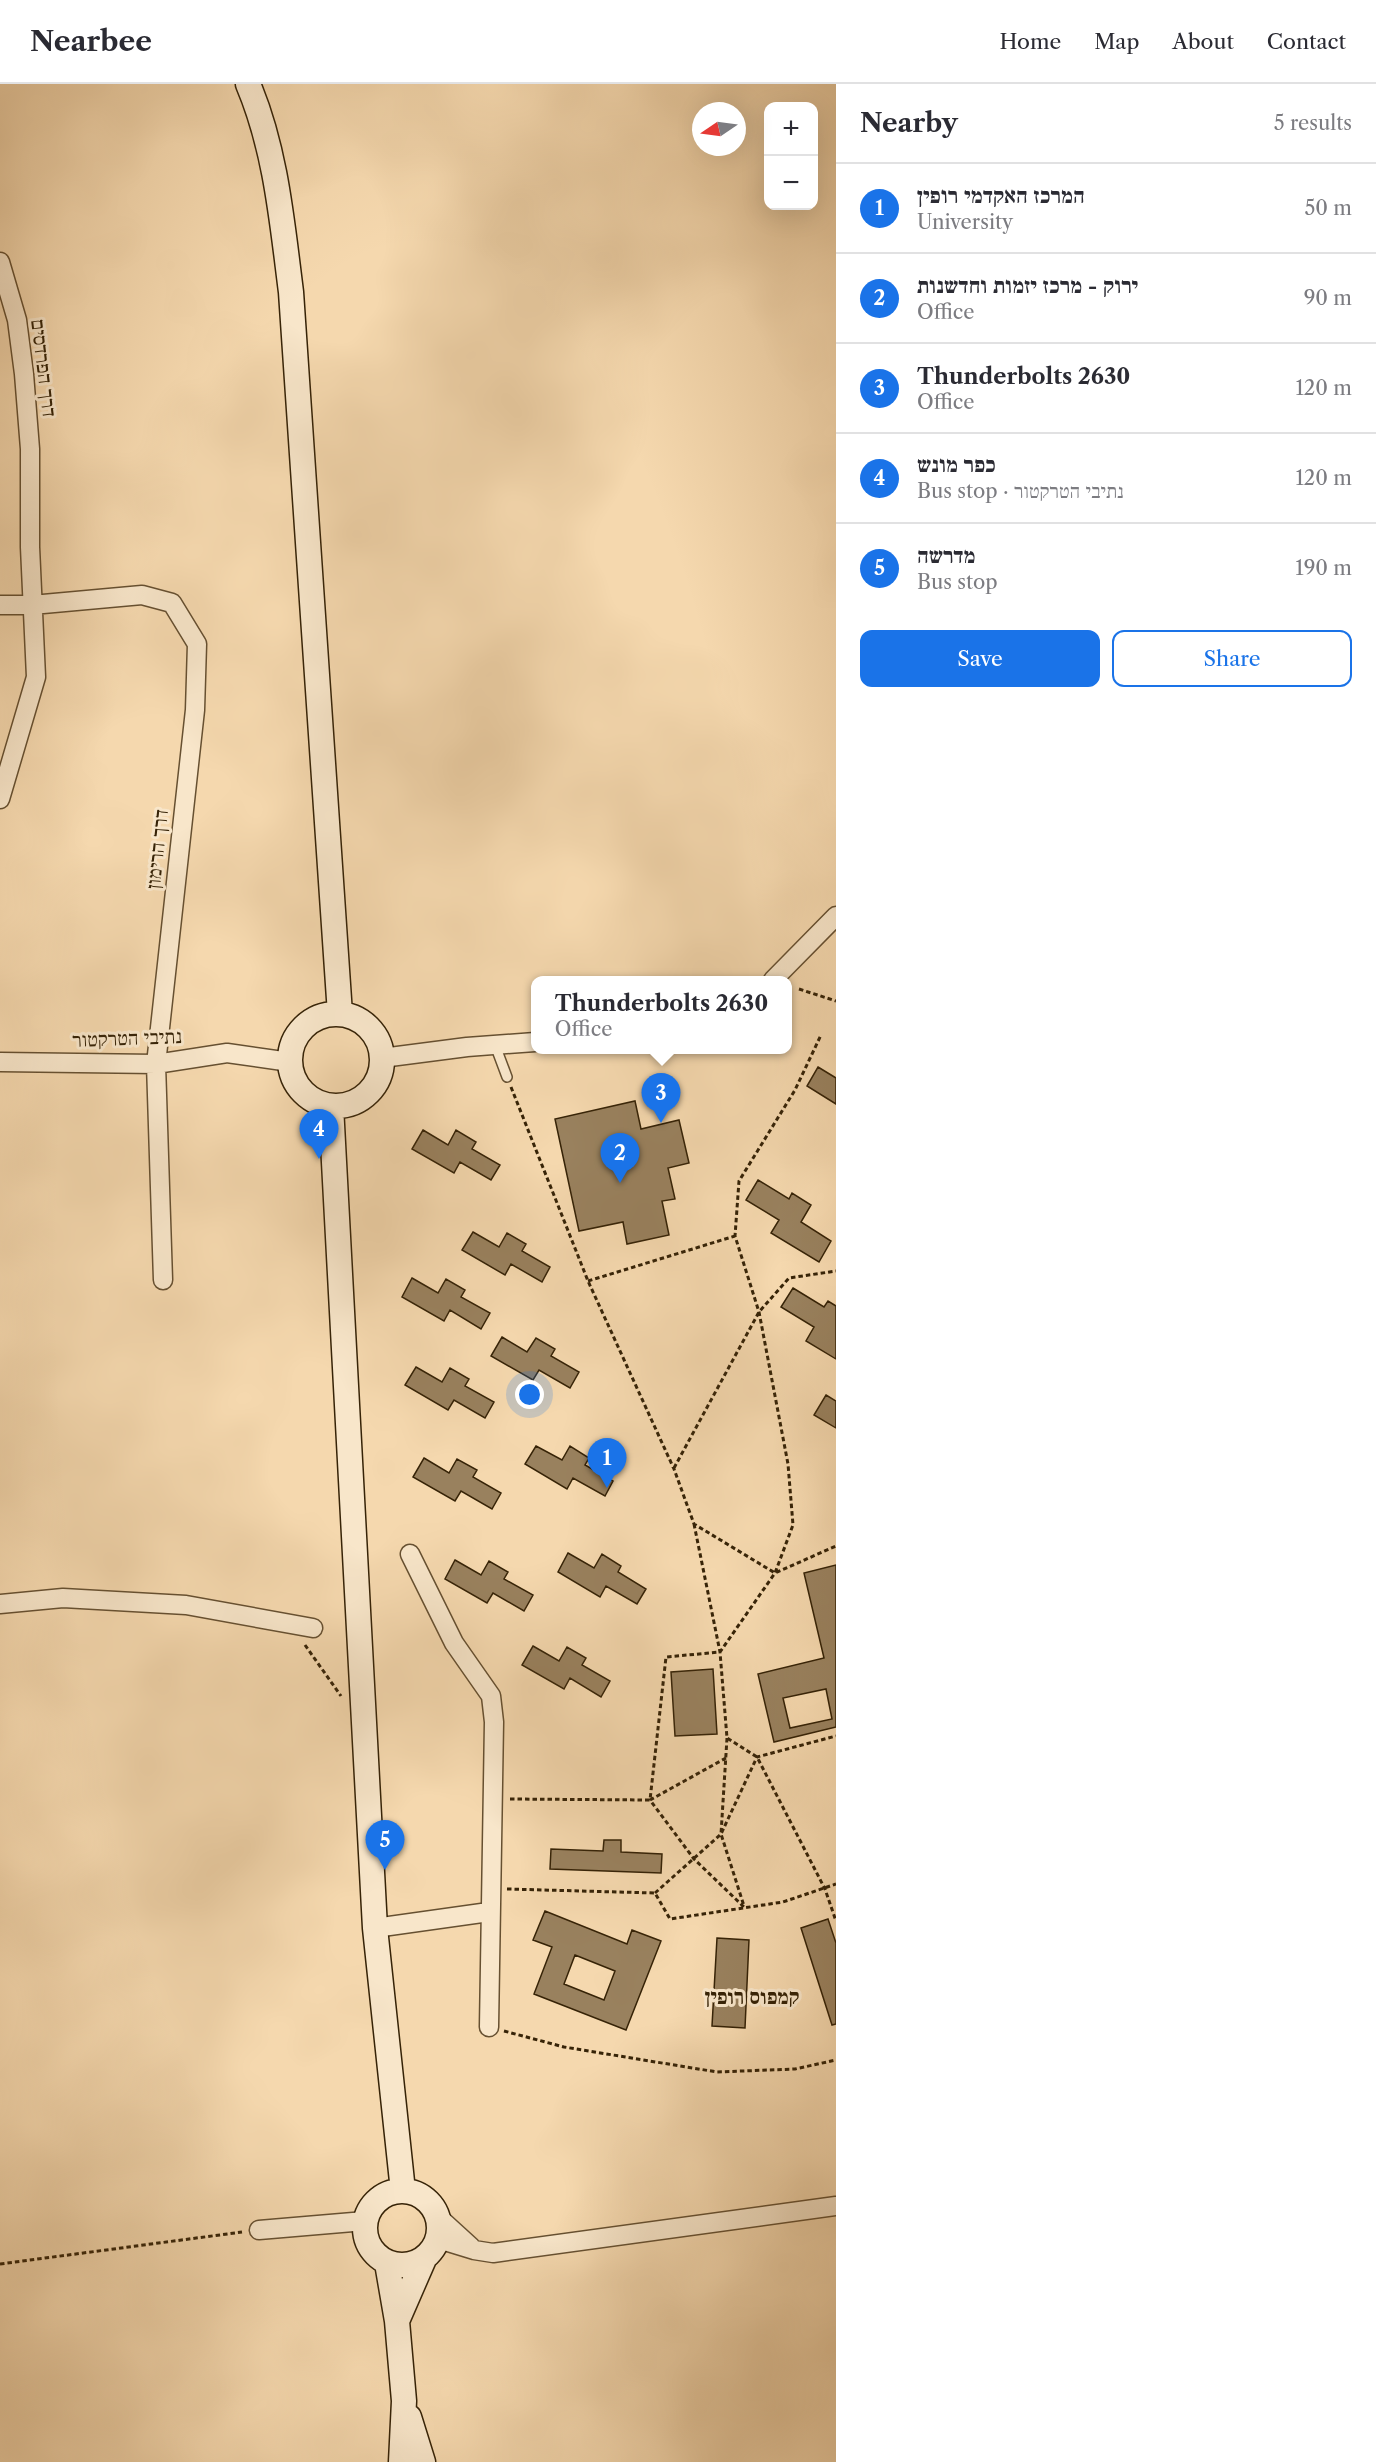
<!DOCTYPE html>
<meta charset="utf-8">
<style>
:root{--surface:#fff;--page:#f2f2f3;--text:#2b2b33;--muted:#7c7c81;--line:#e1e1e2;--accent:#1a73e8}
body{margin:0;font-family:"Libre Caslon Text","Frank Ruhl Libre",serif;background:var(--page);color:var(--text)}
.controls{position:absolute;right:18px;top:18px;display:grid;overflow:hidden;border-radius:12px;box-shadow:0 6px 24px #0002}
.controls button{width:54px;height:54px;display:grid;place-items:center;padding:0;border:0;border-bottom:2px solid var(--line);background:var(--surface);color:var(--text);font:30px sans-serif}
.compass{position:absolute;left:692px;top:18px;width:54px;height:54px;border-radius:50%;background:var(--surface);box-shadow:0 6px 24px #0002;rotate:257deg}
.you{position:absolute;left:530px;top:1311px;width:21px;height:21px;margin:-15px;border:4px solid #fff;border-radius:50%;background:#1a73e8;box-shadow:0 0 0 9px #1a73e833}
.badge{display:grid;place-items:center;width:39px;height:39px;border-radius:50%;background:var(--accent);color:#fff;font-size:20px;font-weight:700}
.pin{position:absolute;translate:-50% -50px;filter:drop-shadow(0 2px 3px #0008)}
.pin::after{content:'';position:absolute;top:32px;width:21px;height:18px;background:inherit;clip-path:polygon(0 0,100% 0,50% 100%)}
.popup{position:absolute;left:531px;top:892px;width:261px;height:78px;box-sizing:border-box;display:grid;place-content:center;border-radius:12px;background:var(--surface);filter:drop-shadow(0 2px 4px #0005);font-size:20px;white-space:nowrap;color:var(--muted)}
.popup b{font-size:22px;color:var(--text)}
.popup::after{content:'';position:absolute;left:50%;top:100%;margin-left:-12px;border:12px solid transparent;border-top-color:var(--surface)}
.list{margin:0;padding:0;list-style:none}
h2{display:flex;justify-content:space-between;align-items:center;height:78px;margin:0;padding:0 24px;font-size:26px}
h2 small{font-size:20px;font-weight:400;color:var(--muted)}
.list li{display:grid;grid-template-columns:39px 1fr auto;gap:18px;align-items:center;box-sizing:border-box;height:90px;padding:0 24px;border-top:2px solid var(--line)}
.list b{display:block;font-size:22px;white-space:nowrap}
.list p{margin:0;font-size:20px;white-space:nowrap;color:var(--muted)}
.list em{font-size:20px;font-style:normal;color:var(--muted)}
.actions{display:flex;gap:12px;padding:18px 24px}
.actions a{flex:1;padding:14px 0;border:2px solid var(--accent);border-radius:12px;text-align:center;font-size:21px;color:var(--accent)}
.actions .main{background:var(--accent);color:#fff}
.map{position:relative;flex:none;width:836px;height:2378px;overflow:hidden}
header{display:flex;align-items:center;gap:36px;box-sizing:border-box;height:84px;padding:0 30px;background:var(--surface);border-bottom:2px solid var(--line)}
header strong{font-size:28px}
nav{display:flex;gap:33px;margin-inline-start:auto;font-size:21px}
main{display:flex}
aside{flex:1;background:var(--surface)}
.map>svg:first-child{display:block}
.building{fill:#99815e;stroke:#362307;stroke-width:1.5;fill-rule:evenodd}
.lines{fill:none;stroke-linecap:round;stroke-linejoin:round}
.service-casing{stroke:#665031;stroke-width:12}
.minor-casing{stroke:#665031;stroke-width:21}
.secondary-casing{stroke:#362307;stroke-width:27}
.path{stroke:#362307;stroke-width:3;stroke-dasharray:4.5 3;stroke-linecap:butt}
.service{stroke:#f8e6ca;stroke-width:9}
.minor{stroke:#f8e6ca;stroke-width:18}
.secondary{stroke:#f8e6ca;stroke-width:24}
.labels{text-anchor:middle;stroke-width:6;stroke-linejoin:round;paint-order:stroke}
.street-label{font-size:20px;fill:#362307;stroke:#f8e6ca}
.neighbourhood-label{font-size:21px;font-weight:bold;fill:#362307;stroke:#f8e6ca}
</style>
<header>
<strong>Nearbee</strong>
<nav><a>Home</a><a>Map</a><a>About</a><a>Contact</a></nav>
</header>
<main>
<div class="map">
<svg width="836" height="2378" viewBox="0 0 836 2378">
<rect width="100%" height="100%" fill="#f5d8ae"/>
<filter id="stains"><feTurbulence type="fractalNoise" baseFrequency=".00333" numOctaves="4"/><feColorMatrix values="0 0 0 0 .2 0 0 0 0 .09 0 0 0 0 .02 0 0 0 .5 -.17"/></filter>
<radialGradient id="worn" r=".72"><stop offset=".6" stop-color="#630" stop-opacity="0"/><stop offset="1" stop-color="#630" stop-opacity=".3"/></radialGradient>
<!-- building -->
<path class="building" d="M818,983L836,994V1020L807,1002Z
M635,1017L641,1045L679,1036L689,1079L668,1084L675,1115L662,1117L669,1151L627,1160L623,1138L579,1147L555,1035Z
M423,1046L448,1061L456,1046L476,1058L472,1065L500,1081L491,1096L460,1078L454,1089L412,1065Z
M758,1096L789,1115L792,1109L811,1121L801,1138L831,1157L819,1178L771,1149L779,1136L746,1116Z
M473,1148L499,1163L507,1149L526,1160L522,1167L550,1183L542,1198L511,1180L505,1191L462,1166Z
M412,1194L438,1209L446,1195L465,1206L461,1213L490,1229L481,1245L450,1226L444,1237L402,1213Z
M793,1204L824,1223L828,1217L836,1222V1275L806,1257L814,1243L781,1223Z
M502,1253L527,1268L536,1254L555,1265L551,1272L579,1288L570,1304L539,1286L533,1296L491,1272Z
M416,1283L442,1298L450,1284L469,1295L465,1302L494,1318L485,1334L454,1316L448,1326L405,1301Z
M826,1311L836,1317V1344L814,1331Z
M536,1362L562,1376L570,1362L589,1374L585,1381L613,1397L605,1412L573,1394L567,1405L525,1380Z
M424,1374L449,1389L457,1375L477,1386L473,1393L501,1409L492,1425L461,1407L455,1417L413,1393Z
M568,1469L594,1484L602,1470L621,1482L618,1488L646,1505L637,1520L606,1502L600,1513L558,1488Z
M455,1476L481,1491L489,1477L508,1488L504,1495L533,1511L524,1527L493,1509L487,1519L445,1495Z
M836,1481V1643L774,1658L758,1590L824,1574L804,1489ZM826,1605L832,1635L790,1644L783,1614Z
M533,1562L559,1577L567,1563L586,1574L582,1581L610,1597L601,1613L570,1594L564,1605L522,1581Z
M713,1585L717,1650L675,1652L671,1588Z
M604,1756H621V1768L662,1770L661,1789L550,1785L551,1765L603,1767Z
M545,1827L627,1860L632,1846L661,1857L626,1946L534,1910L552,1863L533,1856ZM575,1871L615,1887L604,1916L564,1900Z
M828,1835L836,1859V1940L832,1941L801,1844Z
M717,1854L749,1856L745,1944L712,1942Z"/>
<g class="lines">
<defs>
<path id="service" d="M495,961L507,993"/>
<path id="minor" d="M0,178L17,236L24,290L30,365V463L36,593L0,715
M0,521H32L142,511L172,519L197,560L195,626L156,980L163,1196
M773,896L836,832
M382,974L467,963L535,958
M0,978L156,980L227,969L290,978
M410,1470L454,1559L491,1612L494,1638L489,1943
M0,1520L63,1514L186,1521L313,1544
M375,1844L489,1828
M437,2132L471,2163
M259,2146L365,2137
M438,2155L474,2166L493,2169L836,2122"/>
<path id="secondary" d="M248,0C276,66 282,138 291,208L340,930
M290 976a46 46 0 1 1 92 0a46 46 0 1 1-92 0Z
M331,1022L375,1844L403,2107
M365 2144a37 37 0 1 1 74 0a37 37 0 1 1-74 0Z
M387,2179L397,2237L404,2317L401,2378
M397,2237L424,2175
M409,2333L423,2378"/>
</defs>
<!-- service casing -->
<use href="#service" class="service-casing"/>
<!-- minor casing -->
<use href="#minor" class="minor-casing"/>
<!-- secondary casing -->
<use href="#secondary" class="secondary-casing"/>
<!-- path -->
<path class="path" d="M799,905L836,917
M511,1003L588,1197L674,1385L694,1440L775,1489L836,1462
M588,1197L735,1152
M674,1384L759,1228L789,1194L836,1187
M694,1440L720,1568L727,1654L757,1673L825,1805L836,1837
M305,1561L341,1612
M727,1654L721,1750L757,1673L836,1652
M726,1674L650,1716L694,1775L745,1824
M510,1715L650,1716L666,1573L720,1568L775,1489L793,1441L788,1380L759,1228L735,1152L739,1097L795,1006L821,951
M507,1805L655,1809L670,1835L783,1818L836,1800
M655,1809L721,1750L744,1822
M504,1947L564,1963L717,1988L795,1985L836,1976
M0,2180L242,2148"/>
<!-- service -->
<use href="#service" class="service"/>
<!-- minor -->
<use href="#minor" class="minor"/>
<!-- secondary -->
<use href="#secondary" class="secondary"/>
</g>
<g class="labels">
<!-- street labels -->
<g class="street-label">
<text transform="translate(44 284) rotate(83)" y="7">דרך הפרדסים</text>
<text transform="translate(157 765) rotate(-84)" y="7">דרך הרימון</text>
<text transform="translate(127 954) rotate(-2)" y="7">נתיבי הטרקטור</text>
</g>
<!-- neighbourhood labels -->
<g class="neighbourhood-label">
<text x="752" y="1920">קמפוס רופין</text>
</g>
</g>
<rect width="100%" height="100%" filter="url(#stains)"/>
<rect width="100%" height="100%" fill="url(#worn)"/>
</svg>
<div class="controls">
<button>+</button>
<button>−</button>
</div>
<svg class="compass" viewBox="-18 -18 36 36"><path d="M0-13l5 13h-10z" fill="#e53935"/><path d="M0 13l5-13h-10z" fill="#7c7c81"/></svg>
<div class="you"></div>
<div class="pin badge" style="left:607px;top:1404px">1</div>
<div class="pin badge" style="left:620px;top:1099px">2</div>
<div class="pin badge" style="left:661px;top:1039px">3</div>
<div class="popup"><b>Thunderbolts 2630</b>Office</div>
<div class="pin badge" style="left:319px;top:1075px">4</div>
<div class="pin badge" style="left:385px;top:1786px">5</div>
</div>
<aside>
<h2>Nearby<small>5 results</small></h2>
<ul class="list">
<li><span class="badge">1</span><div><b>המרכז האקדמי רופין</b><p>University</p></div><em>50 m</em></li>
<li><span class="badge">2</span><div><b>ירוק - מרכז יזמות וחדשנות</b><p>Office</p></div><em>90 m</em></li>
<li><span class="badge">3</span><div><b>Thunderbolts 2630</b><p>Office</p></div><em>120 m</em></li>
<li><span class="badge">4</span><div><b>כפר מונש</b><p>Bus stop · נתיבי הטרקטור</p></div><em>120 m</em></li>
<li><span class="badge">5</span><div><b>מדרשה</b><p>Bus stop</p></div><em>190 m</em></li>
</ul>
<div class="actions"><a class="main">Save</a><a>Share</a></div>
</aside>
</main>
